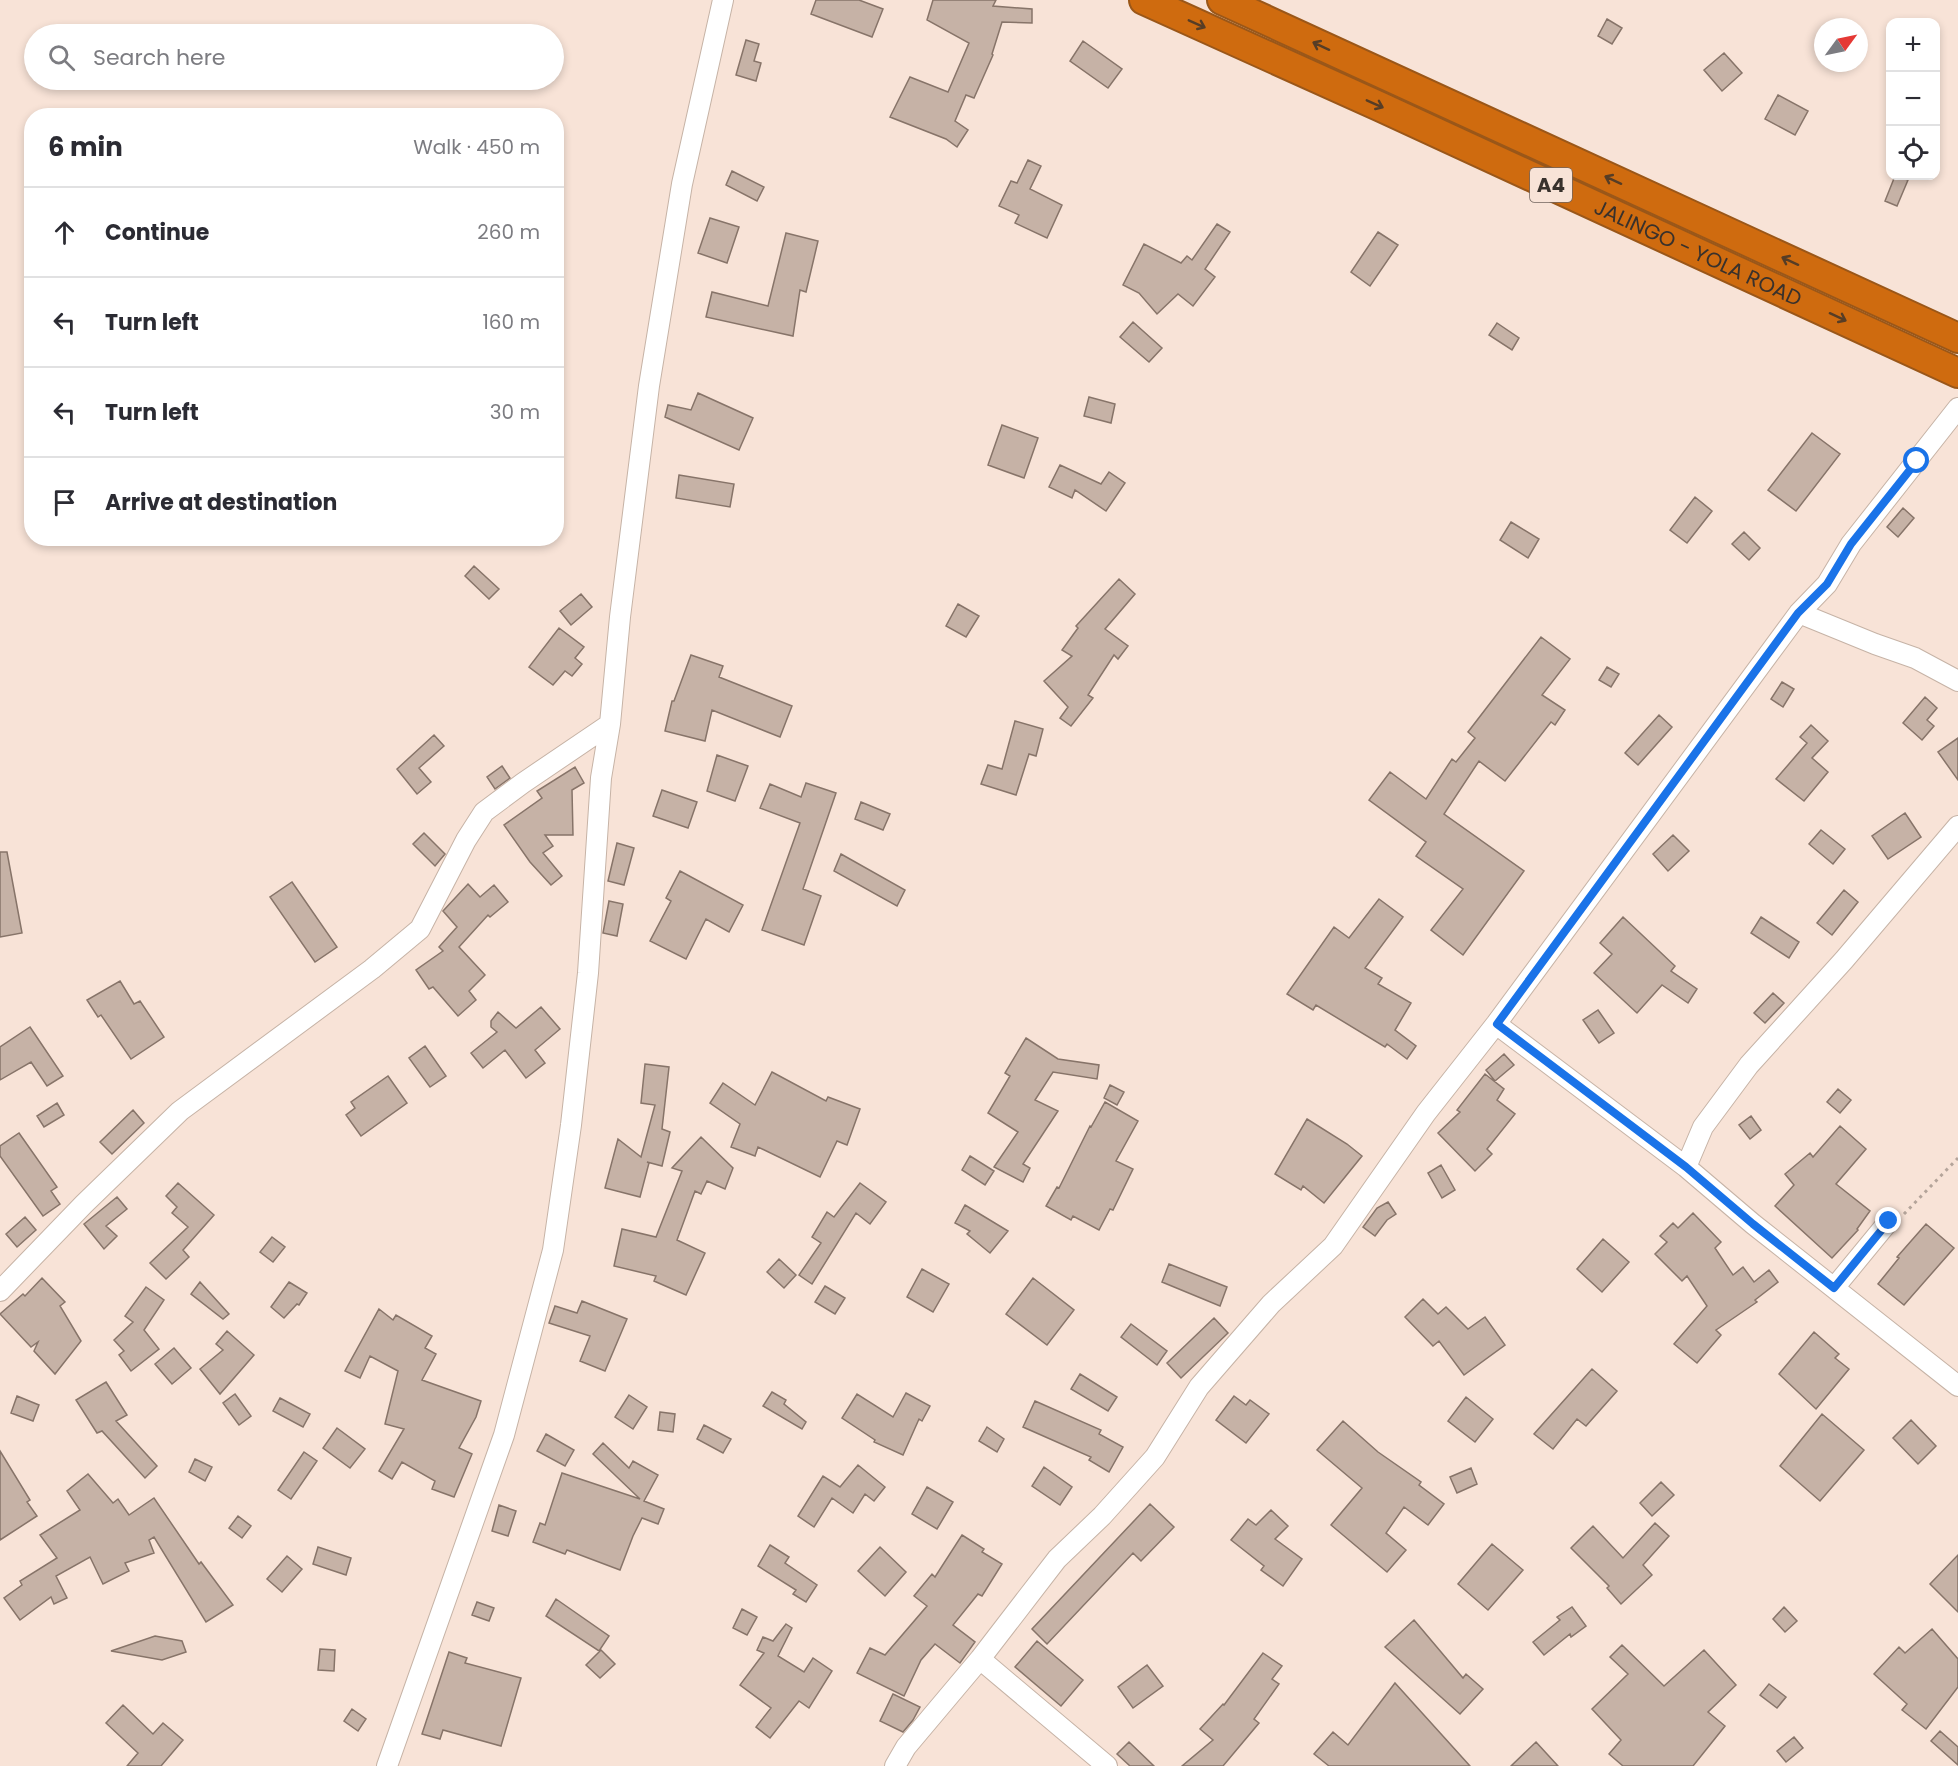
<!DOCTYPE html>
<meta charset="utf-8">
<style>
:root{--surface:#fff;--page:#f7f7f7;--text:#2b2b33;--muted:#7c7c81;--line:#e1e1e2}
body{margin:0;font-family:Poppins,sans-serif;background:var(--page);color:var(--text)}
.controls{position:absolute;right:18px;top:18px;display:grid;overflow:hidden;border-radius:12px;box-shadow:0 3px 9px #0003}
.controls button{width:54px;height:54px;display:grid;place-items:center;padding:0;border:0;border-bottom:2px solid var(--line);background:var(--surface);color:var(--text);font:30px sans-serif}
.compass{position:absolute;left:1814px;top:18px;width:54px;height:54px;border-radius:50%;background:var(--surface);box-shadow:0 3px 9px #0003;rotate:57deg}
.stop{position:absolute;width:18px;height:18px;margin:-14px;border:4px solid #1a73e8;border-radius:50%;background:#fff}
.stop.end{background:#1a73e8;border-color:#fff;box-shadow:0 2px 6px #0008}
.list{margin:0;padding:0;list-style:none}
h2{display:flex;justify-content:space-between;align-items:center;height:78px;margin:0;padding:0 24px;font-size:26px}
h2 small{font-size:20px;font-weight:400;color:var(--muted)}
.list li{display:grid;grid-template-columns:39px 1fr auto;gap:18px;align-items:center;box-sizing:border-box;height:90px;padding:0 24px;border-top:2px solid var(--line)}
.list b{display:block;font-size:22px;white-space:nowrap}
.list em{font-size:20px;font-style:normal;color:var(--muted)}
.icon{flex:none;width:33px;height:33px;fill:none;stroke:currentColor;stroke-width:2;stroke-linecap:round;stroke-linejoin:round}
.map{position:relative;flex:none;width:1958px;height:1766px;overflow:hidden}
.search{position:absolute;background:var(--surface);box-shadow:0 3px 9px #0003;left:24px;top:24px;width:540px;height:66px;display:flex;align-items:center;gap:15px;box-sizing:border-box;padding:0 21px;border-radius:33px;color:var(--muted);font-size:22px}
.panel{position:absolute;background:var(--surface);box-shadow:0 3px 9px #0003;left:24px;top:108px;width:540px;height:438px;border-radius:24px}
.map>svg:first-child{display:block}
.building{fill:#c6b2a6;stroke:#877469;stroke-width:1.5}
.lines{fill:none;stroke-linecap:round;stroke-linejoin:round}
.minor-casing{stroke:#c6b3a6;stroke-width:22}
.highway-casing{stroke:#9a5719;stroke-width:32}
.path{stroke:#b4a49a;stroke-width:3;stroke-dasharray:3 4.5;stroke-linecap:butt}
.minor{stroke:#fff;stroke-width:20}
.highway{stroke:#cf6b0f;stroke-width:28}
.oneway{stroke:#563d26}
.route{stroke:#1a73e8;stroke-width:8}
.labels{text-anchor:middle;stroke-width:4.5;stroke-linejoin:round;paint-order:stroke}
.shield{fill:#f8e3d7;stroke:#72665f;stroke-width:1.5}
.shield-label{font-size:20px;font-weight:bold;fill:#38312c}
.street-label{font-size:21px;fill:#38312c;stroke:#f8e3d7}
</style>
<div class="map">
<svg width="1958" height="1766" viewBox="0 0 1958 1766">
<rect width="100%" height="100%" fill="#f8e3d7"/>
<!-- building -->
<path class="building" d="M816,0H859L883,9L872,37L811,14Z
M933,0H996L993,6L1032,9V23L1002,22L992,54L993,55L974,98L966,95L955,121L968,130L957,147L946,139L890,117L910,77L948,92L969,43L927,20Z
M1607,19L1622,28L1612,44L1598,36Z
M746,40L759,44L754,61L761,63L756,81L736,75Z
M1083,41L1122,69L1108,88L1070,61Z
M1724,53L1742,73L1722,91L1704,70Z
M1778,95L1808,111L1795,135L1765,119Z
M1028,160L1041,166L1030,189L1062,205L1047,238L1015,223L1019,215L999,206L1011,181L1017,183Z
M732,171L764,187L757,201L726,185Z
M1895,176L1908,180L1897,206L1885,201Z
M710,218L739,227L727,263L698,253Z
M1217,224L1230,232L1205,269L1215,277L1193,306L1178,294L1157,314L1139,293L1123,285L1144,244L1181,263L1187,256L1192,260Z
M1378,232L1398,245L1370,286L1351,272Z
M786,233L818,241L806,292L800,290L793,336L706,317L712,292L768,306Z
M1133,322L1162,348L1149,362L1120,337Z
M1497,323L1519,338L1512,350L1489,335Z
M698,393L753,418L739,450L665,417L668,405L691,410Z
M1089,397L1115,404L1111,423L1084,416Z
M1002,425L1038,438L1024,478L988,465Z
M1812,433L1840,454L1796,511L1768,490Z
M1060,465L1101,484L1109,472L1125,483L1106,511L1075,490L1072,498L1049,487Z
M679,475L734,484L730,507L676,498Z
M1695,497L1712,511L1687,543L1670,530Z
M1903,508L1914,518L1898,537L1887,527Z
M1511,522L1539,539L1528,558L1500,540Z
M1744,532L1760,548L1749,560L1732,544Z
M474,566L499,589L489,599L465,576Z
M1119,579L1135,594L1105,629L1128,646L1118,659L1114,655L1088,695L1093,698L1071,726L1060,718L1068,707L1044,681L1072,656L1062,650L1078,628L1076,626Z
M581,594L592,607L571,625L560,611Z
M958,604L979,616L966,637L946,626Z
M559,628L584,647L575,658L582,664L572,676L565,671L553,685L529,667Z
M1541,637L1570,659L1542,695L1565,710L1555,725L1551,722L1505,781L1479,761L1444,814L1524,871L1463,955L1431,930L1463,889L1416,856L1426,842L1369,800L1390,772L1426,799L1452,759L1456,762L1475,738L1468,732Z
M691,655L723,666L719,677L792,706L780,737L712,710L705,741L665,731L672,701H674Z
M1607,667L1619,674L1611,687L1599,680Z
M1782,682L1794,689L1783,707L1771,699Z
M1925,697L1937,708L1927,720L1934,726L1922,740L1903,723Z
M1659,715L1672,727L1638,765L1625,753Z
M1015,721L1043,729L1036,756L1029,754L1016,795L981,784L988,765L1002,769Z
M1811,725L1828,741L1812,758L1828,772L1804,801L1776,779L1807,743L1800,737Z
M434,735L444,746L419,768L431,782L417,794L397,769Z
M1958,738V780L1938,752Z
M717,755L748,766L735,801L707,791Z
M502,766L510,778L495,789L487,777Z
M575,767L584,783L572,790L573,835H545L553,846L543,853L562,876L551,885L530,862L504,825L542,798L537,791Z
M806,783L836,793L803,889L821,896L804,945L762,930L800,823L760,808L770,784L801,797Z
M662,790L697,802L688,828L653,816Z
M861,802L890,814L883,830L855,819Z
M1905,813L1921,837L1888,859L1872,836Z
M1821,830L1845,849L1833,864L1809,844Z
M424,833L445,854L435,866L413,844Z
M1673,835L1689,851L1668,871L1653,854Z
M617,843L634,848L624,885L608,881Z
M0,852H7L22,933L0,937Z
M841,854L905,890L897,906L834,871Z
M680,871L743,905L729,932L706,919L686,959L650,941L671,901L666,898Z
M292,882L337,947L315,962L270,897Z
M468,884L480,897L494,885L508,902L490,917L488,915L459,947L485,975L469,991L476,1000L458,1016L433,987L429,989L416,970L443,951L439,947L457,927L443,911Z
M1844,890L1858,902L1832,935L1817,923Z
M1379,899L1403,917L1365,968L1382,978L1378,984L1411,1003L1395,1030L1416,1046L1407,1059L1387,1044L1385,1047L1316,1005L1313,1010L1287,994L1334,927L1349,938Z
M609,901L623,904L617,936L603,933Z
M1623,917L1675,966L1671,971L1697,989L1688,1003L1662,985L1637,1013L1594,973L1612,954L1600,943Z
M1761,917L1799,942L1789,958L1751,933Z
M120,981L134,1004L140,1001L164,1037L131,1059L101,1015L98,1017L87,1000Z
M1773,993L1784,1003L1765,1023L1754,1013Z
M541,1007L560,1029L535,1050L545,1063L526,1078L505,1050L483,1068L471,1053L497,1032L491,1027V1021L498,1012L516,1028Z
M1598,1010L1614,1033L1599,1043L1583,1020Z
M30,1027L63,1076L47,1086L31,1062L0,1080V1047Z
M1026,1038L1058,1059L1099,1065L1097,1079L1053,1072L1035,1100L1058,1111L1023,1164L1030,1168L1023,1182L994,1167L1018,1132L988,1113L1010,1076L1005,1073Z
M425,1046L446,1076L430,1087L409,1058Z
M1504,1054L1514,1065L1495,1081L1486,1070Z
M645,1064L669,1067L662,1129L670,1132L662,1166L647,1162L649,1163L640,1197L605,1188L618,1139L641,1157L655,1105L641,1103Z
M772,1072L826,1101L828,1097L860,1109L847,1145L837,1141L820,1177L758,1147L755,1156L731,1147L740,1124L710,1103L723,1083L755,1105Z
M1485,1074L1504,1089L1497,1100L1515,1114L1487,1149L1492,1154L1475,1171L1438,1133L1460,1112L1457,1110Z
M388,1076L407,1103L361,1136L346,1115L355,1108L351,1102Z
M1110,1085L1124,1092L1117,1105L1104,1098Z
M1838,1089L1851,1100L1840,1113L1827,1102Z
M1105,1102L1138,1121L1116,1161L1133,1169L1113,1210L1110,1209L1099,1230L1073,1216L1071,1220L1046,1206L1057,1187L1059,1188L1090,1126L1091,1127Z
M57,1103L64,1115L44,1127L37,1116Z
M133,1110L144,1123L112,1154L100,1142Z
M1751,1116L1761,1130L1750,1139L1739,1125Z
M1307,1119L1347,1144L1362,1156L1324,1203L1303,1186L1301,1190L1275,1174Z
M1840,1126L1866,1149L1836,1184L1870,1211L1857,1229L1858,1230L1832,1258L1775,1206L1794,1185L1785,1174L1810,1153L1813,1157Z
M19,1133L57,1187L51,1191L60,1204L43,1216L0,1156V1146Z
M701,1137L733,1168L725,1189L707,1181L701,1194L695,1191L677,1240L705,1253L686,1295L654,1281L656,1276L614,1266L622,1229L656,1237L682,1171L672,1168Z
M970,1156L994,1171L985,1185L962,1170Z
M1441,1165L1455,1190L1442,1198L1428,1173Z
M178,1183L214,1215L183,1250L189,1257L166,1279L150,1263L188,1227L172,1213L177,1207L166,1196Z
M860,1183L886,1202L870,1224L856,1213L812,1284L799,1275L821,1243L812,1237L827,1212L834,1217Z
M117,1197L127,1209L106,1226L117,1236L104,1249L84,1224Z
M1388,1202L1396,1214L1387,1220L1375,1236L1363,1227L1377,1208Z
M965,1205L1008,1231L990,1253L967,1234L970,1231L955,1223Z
M1693,1213L1721,1242L1715,1248L1733,1275L1743,1267L1754,1282L1769,1270L1778,1282L1755,1300L1757,1302L1716,1330L1721,1335L1697,1363L1674,1344L1707,1306L1687,1276L1682,1281L1655,1254L1667,1242L1660,1236L1673,1223L1678,1228Z
M25,1217L36,1230L17,1247L6,1234Z
M1926,1224L1954,1248L1904,1305L1878,1284L1899,1258L1897,1257Z
M272,1237L285,1247L273,1262L260,1252Z
M1603,1239L1629,1262L1602,1292L1577,1269Z
M779,1259L796,1275L784,1288L767,1272Z
M1169,1264L1227,1287L1220,1306L1162,1282Z
M922,1269L949,1284L933,1312L907,1297Z
M42,1278L65,1302L60,1306L81,1341L55,1374L34,1351L38,1342L31,1347L0,1314L23,1294L25,1296Z
M1033,1278L1074,1310L1047,1345L1006,1314Z
M200,1282L229,1314L223,1319L191,1294Z
M289,1282L307,1293L299,1305L297,1304L284,1318L271,1307Z
M825,1286L845,1298L835,1314L815,1302Z
M146,1287L164,1300L144,1330L159,1349L131,1371L119,1355L124,1351L114,1340L133,1322L125,1316Z
M1423,1299L1438,1314L1446,1307L1468,1329L1485,1317L1505,1345L1464,1375L1439,1341L1433,1346L1405,1317Z
M582,1301L627,1319L605,1371L580,1361L590,1336L549,1323L555,1306L577,1313Z
M379,1309L393,1320L396,1315L432,1336L425,1348L436,1354L422,1380L481,1401L476,1417L459,1448L472,1454L454,1497L432,1489L435,1481L402,1462L392,1479L379,1471L404,1429L385,1424L398,1371L370,1356L360,1378L345,1371Z
M1214,1318L1228,1333L1181,1378L1167,1363Z
M1131,1324L1167,1351L1157,1365L1121,1337Z
M227,1331L254,1355L220,1394L200,1369L223,1350L216,1344Z
M1814,1332L1839,1354L1835,1358L1849,1369L1816,1409L1779,1374Z
M174,1348L191,1368L172,1384L155,1364Z
M1592,1369L1617,1391L1586,1426L1577,1419L1553,1449L1534,1434Z
M1080,1374L1117,1397L1108,1411L1071,1389Z
M106,1382L127,1415L116,1421L157,1466L145,1478L102,1431L97,1433L76,1400Z
M772,1392L786,1400L784,1404L806,1422L802,1429L763,1406Z
M906,1393L930,1406L922,1421L919,1419L903,1455L874,1442L875,1440L842,1418L857,1394L893,1417Z
M235,1394L251,1416L239,1425L223,1403Z
M629,1395L647,1407L633,1429L615,1417Z
M17,1396L39,1405L33,1421L11,1413Z
M1234,1396L1246,1405L1250,1400L1269,1414L1246,1443L1216,1420Z
M1466,1397L1493,1419L1475,1442L1448,1421Z
M280,1398L310,1414L303,1427L273,1411Z
M1035,1401L1101,1430L1099,1434L1123,1447L1109,1472L1089,1460L1091,1457L1023,1427Z
M660,1412L675,1414L673,1432L658,1430Z
M1822,1414L1864,1450L1820,1501L1780,1466Z
M1911,1420L1936,1446L1918,1464L1893,1438Z
M1343,1421L1378,1452L1421,1482L1419,1485L1444,1504L1428,1525L1404,1507L1386,1533L1406,1550L1387,1572L1331,1525L1362,1488L1317,1450Z
M704,1425L731,1439L723,1453L697,1439Z
M987,1427L1004,1439L997,1452L979,1441Z
M337,1428L365,1449L350,1468L323,1448Z
M546,1434L574,1450L565,1466L537,1451Z
M603,1443L629,1468L633,1461L658,1475L644,1501L664,1509L658,1524L642,1518L633,1536L620,1570L567,1550L565,1554L533,1542L540,1523L545,1525L562,1473L640,1499L593,1454Z
M0,1451L30,1500L27,1502L37,1516L0,1540Z
M304,1452L317,1461L291,1499L278,1490Z
M195,1459L212,1467L205,1481L189,1472Z
M858,1465L885,1487L874,1501L865,1494L853,1513L832,1498L814,1527L798,1516L823,1476L840,1487Z
M1044,1467L1072,1487L1060,1505L1032,1486Z
M1471,1468L1477,1484L1457,1493L1450,1477Z
M88,1474L113,1503L118,1499L129,1515L154,1498L199,1564L201,1562L233,1605L206,1622L154,1537L149,1540L154,1553L125,1563L129,1571L103,1584L90,1557L56,1576L67,1598L54,1604L51,1597L20,1620L4,1598L22,1585L20,1581L57,1558L40,1535L80,1510L67,1491Z
M1661,1482L1674,1495L1652,1516L1640,1503Z
M927,1487L953,1502L937,1529L912,1514Z
M1150,1504L1174,1527L1141,1561L1133,1553L1047,1644L1032,1629Z
M499,1505L516,1511L508,1536L492,1531Z
M1271,1510L1288,1526L1275,1539L1302,1559L1283,1586L1261,1570L1264,1566L1231,1540L1248,1519L1256,1525Z
M238,1516L251,1526L242,1538L229,1528Z
M1655,1523L1669,1536L1643,1565L1652,1575L1621,1604L1607,1588L1609,1586L1571,1548L1593,1526L1623,1558Z
M962,1535L984,1549L982,1552L1002,1564L982,1596L978,1594L953,1625L975,1642L960,1663L935,1644L921,1660L904,1696L857,1673L870,1648L885,1655L927,1606L914,1596L932,1574L935,1577Z
M1492,1544L1523,1570L1488,1610L1458,1584Z
M770,1545L789,1557L785,1563L817,1585L806,1602L793,1594L796,1590L758,1566Z
M318,1547L351,1558L346,1575L313,1564Z
M880,1547L906,1572L885,1596L858,1571Z
M1958,1555V1612L1930,1584Z
M287,1556L302,1569L282,1592L267,1579Z
M556,1599L609,1636L599,1651L546,1616Z
M477,1602L494,1608L489,1621L472,1615Z
M1572,1607L1586,1626L1571,1637L1570,1634L1544,1655L1533,1642L1560,1620L1557,1617Z
M1784,1607L1797,1621L1785,1632L1773,1619Z
M742,1609L757,1617L747,1635L733,1628Z
M1414,1620L1463,1678L1466,1674L1483,1689L1460,1714L1385,1647Z
M786,1624L792,1628L778,1656L804,1672L813,1658L832,1671L809,1708L799,1701L770,1738L756,1727L771,1708L740,1685L764,1653L757,1650L763,1637L773,1641Z
M1932,1629L1958,1659V1687L1926,1729L1902,1710L1907,1704L1874,1674L1899,1647L1905,1653Z
M155,1636L182,1641L186,1652L162,1660L111,1651Z
M1037,1641L1083,1680L1061,1706L1015,1667Z
M1622,1645L1664,1686L1704,1650L1736,1685L1708,1712L1725,1726L1693,1766H1623L1609,1754L1621,1740L1592,1709L1628,1674L1610,1657Z
M320,1649L335,1650L334,1671L318,1670Z
M601,1650L615,1664L600,1678L586,1665Z
M449,1652L467,1658L465,1663L521,1678L501,1746L443,1730L440,1739L422,1734Z
M1263,1653L1282,1666L1272,1679L1279,1684L1254,1719L1259,1723L1223,1766H1182L1213,1740L1200,1729L1223,1704L1224,1705Z
M1147,1665L1163,1686L1133,1708L1118,1687Z
M1395,1683L1470,1766H1329L1314,1754L1333,1732L1348,1745Z
M1769,1684L1786,1697L1777,1708L1760,1695Z
M893,1694L920,1707L913,1720L903,1732L880,1721Z
M123,1705L153,1734L163,1723L183,1740L161,1766H127L138,1753L106,1723Z
M352,1709L366,1719L358,1731L344,1721Z
M1940,1731L1958,1747V1765L1931,1741Z
M1794,1737L1803,1748L1786,1762L1777,1751Z
M1129,1742L1154,1766H1130L1117,1754Z
M1536,1742L1558,1766H1511Z"/>
<g class="lines">
<defs>
<path id="minor" d="M1799,613L1875,644L1915,658L1958,681
M1496,1024L1686,1167L1753,1224L1958,1386
M1686,1167L1703,1127L1749,1065L1844,960L1958,826
M1834,1288L1889,1221
M0,1291L84,1204L180,1111L372,969L420,929L466,840L484,812L523,783L610,724
M980,1659L1107,1766
M387,1766L504,1435L553,1250L571,1125L588,973L601,778L610,724L620,617L649,386L682,184L723,0
M895,1766L906,1747L980,1659L1057,1559L1102,1516L1155,1457L1199,1387L1271,1304L1333,1246L1426,1113L1496,1024L1799,613L1827,584L1851,544L1958,408"/>
<g id="highway">
<path id="s1" d="M1144,0L1381,107L1958,373"/>
<path d="M1222,0L1958,338"/>
</g>
</defs>
<!-- minor casing -->
<use href="#minor" class="minor-casing"/>
<!-- highway casing -->
<use href="#highway" class="highway-casing"/>
<!-- path -->
<path class="path" d="M1904,1214L1958,1158"/>
<!-- minor -->
<use href="#minor" class="minor"/>
<!-- highway -->
<use href="#highway" class="highway"/>
</g>
<!-- one-way arrows -->
<defs><path id="oneway-shaft" d="M-6 0H5M1.5-3L5.5 0L1.5 3" fill="none" stroke-width="1.6" stroke-linecap="round" stroke-linejoin="round" transform="scale(1.5)"/></defs>
<g class="oneway">
<use href="#oneway-shaft" transform="translate(1197 24) rotate(24)"/>
<use href="#oneway-shaft" transform="translate(1321 46) rotate(-155)"/>
<use href="#oneway-shaft" transform="translate(1375 104) rotate(24)"/>
<use href="#oneway-shaft" transform="translate(1613 180) rotate(-155)"/>
<use href="#oneway-shaft" transform="translate(1790 261) rotate(-155)"/>
<use href="#oneway-shaft" transform="translate(1838 317) rotate(25)"/>
</g>
<g class="lines">
<!-- route -->
<path class="route" d="M1889,1221L1834,1288L1753,1224L1686,1167L1497,1024L1798,613L1827,584L1851,544L1917,461"/>
</g>
<g class="labels">
<!-- shield labels -->
<rect class="shield" x="1530" y="168" width="42" height="34" rx="4.5"/>
<g class="shield-label">
<text x="1551" y="192">A4</text>
</g>
<!-- street labels -->
<g class="street-label">
<text dy="7" stroke="none"><textPath href="#s1" startOffset="609">JALINGO - YOLA ROAD</textPath></text>
</g>
</g>
</svg>
<div class="controls">
<button>+</button>
<button>−</button>
<button><svg class="icon" aria-label="locate" viewBox="0 0 24 24"><circle cx="12" cy="12" r="6"/><path d="M12 2v4M12 18v4M2 12h4M18 12h4"/></svg></button>
</div>
<svg class="compass" viewBox="-18 -18 36 36"><path d="M0-13l5 13h-10z" fill="#e53935"/><path d="M0 13l5-13h-10z" fill="#7c7c81"/></svg>
<div class="stop" style="left:1917px;top:461px"></div>
<div class="stop end" style="left:1889px;top:1221px"></div>
<div class="search"><svg class="icon" aria-label="search" viewBox="0 0 24 24"><circle cx="10" cy="10" r="6"/><path d="M15 15l6 6"/></svg>Search here</div>
<section class="panel">
<h2>6 min<small>Walk · 450 m</small></h2>
<ul class="list">
<li><svg class="icon" aria-label="ahead" viewBox="0 0 24 24"><path d="M12 20V5M6 11l6-6 6 6"/></svg><div><b>Continue</b></div><em>260 m</em></li>
<li><svg class="icon" aria-label="left" viewBox="0 0 24 24"><path d="M17 20v-9H6M10 6l-5 5 5 5"/></svg><div><b>Turn left</b></div><em>160 m</em></li>
<li><svg class="icon" aria-label="left" viewBox="0 0 24 24"><path d="M17 20v-9H6M10 6l-5 5 5 5"/></svg><div><b>Turn left</b></div><em>30 m</em></li>
<li><svg class="icon" aria-label="arrive" viewBox="0 0 24 24"><path d="M6 21V4h12l-3 4 3 4H6"/></svg><div><b>Arrive at destination</b></div></li>
</ul>
</section>
</div>
